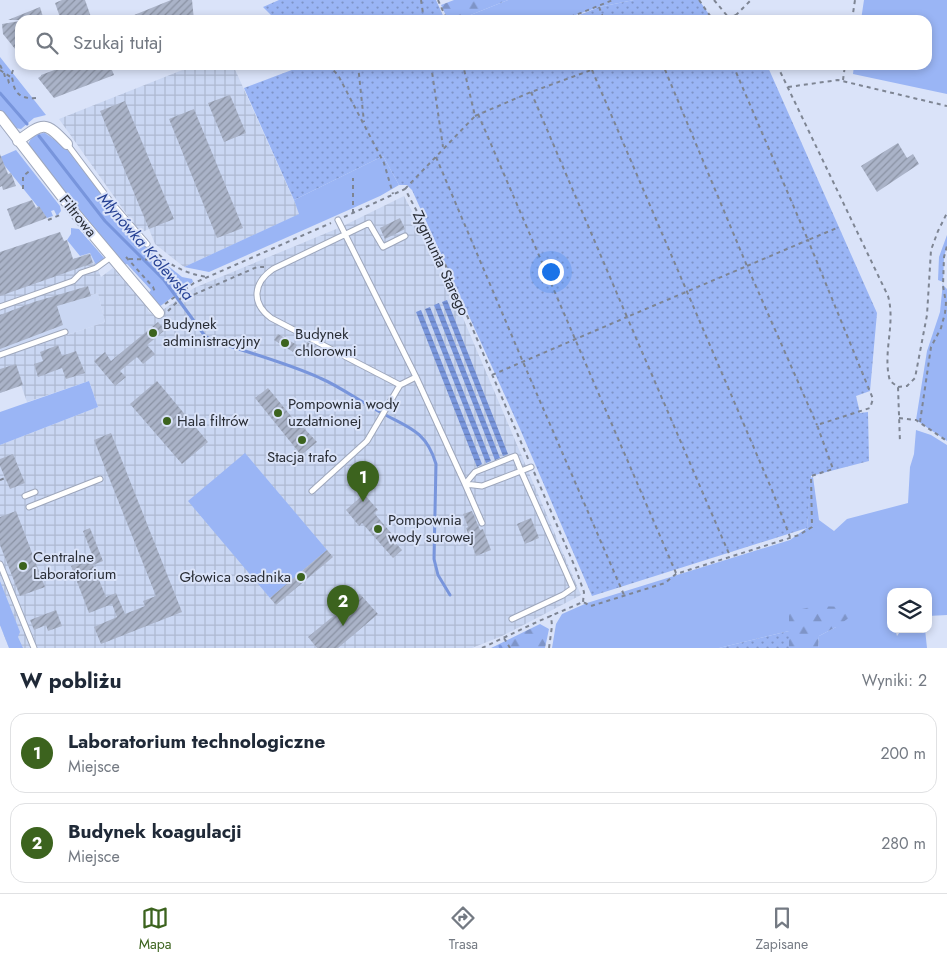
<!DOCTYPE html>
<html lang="pl">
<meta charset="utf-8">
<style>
:root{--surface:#fff;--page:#f2f2f3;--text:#1f2937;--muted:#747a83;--line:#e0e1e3;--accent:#3c631e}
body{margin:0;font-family:Jost,sans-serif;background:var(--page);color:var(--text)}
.controls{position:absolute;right:15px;bottom:15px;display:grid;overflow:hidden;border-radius:10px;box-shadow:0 2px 8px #0003}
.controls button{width:45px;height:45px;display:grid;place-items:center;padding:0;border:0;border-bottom:1px solid var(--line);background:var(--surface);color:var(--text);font:25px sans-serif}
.you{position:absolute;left:550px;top:271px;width:18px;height:18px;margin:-12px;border:4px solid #fff;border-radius:50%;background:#1a73e8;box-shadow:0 0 0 8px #1a73e833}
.badge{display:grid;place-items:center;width:32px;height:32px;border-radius:50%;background:var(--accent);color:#fff;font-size:16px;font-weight:700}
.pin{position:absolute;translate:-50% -41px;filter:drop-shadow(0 1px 2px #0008)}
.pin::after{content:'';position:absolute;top:26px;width:18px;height:15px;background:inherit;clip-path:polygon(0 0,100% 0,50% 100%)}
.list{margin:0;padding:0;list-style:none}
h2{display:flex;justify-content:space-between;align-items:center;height:65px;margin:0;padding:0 20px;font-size:21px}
h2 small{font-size:16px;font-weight:400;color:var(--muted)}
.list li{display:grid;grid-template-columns:32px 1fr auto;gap:15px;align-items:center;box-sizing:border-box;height:80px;margin:0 10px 10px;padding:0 10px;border:1px solid var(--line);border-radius:15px}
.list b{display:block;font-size:19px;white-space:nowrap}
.list p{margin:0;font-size:16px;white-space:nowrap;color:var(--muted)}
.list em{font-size:16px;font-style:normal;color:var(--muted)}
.icon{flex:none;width:28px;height:28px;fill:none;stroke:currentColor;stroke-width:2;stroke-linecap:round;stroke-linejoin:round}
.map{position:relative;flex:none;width:947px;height:648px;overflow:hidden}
.search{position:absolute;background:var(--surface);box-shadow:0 2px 8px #0003;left:15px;right:15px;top:15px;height:55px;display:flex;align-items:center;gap:12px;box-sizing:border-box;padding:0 18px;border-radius:15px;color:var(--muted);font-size:19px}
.sheet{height:245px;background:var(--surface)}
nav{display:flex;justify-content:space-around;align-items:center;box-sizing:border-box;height:70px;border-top:1px solid var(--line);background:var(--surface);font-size:14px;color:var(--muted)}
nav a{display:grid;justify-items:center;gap:2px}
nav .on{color:var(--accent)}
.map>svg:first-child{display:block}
.built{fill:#cad7f3}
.industrial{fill:url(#industrial-grid)}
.grass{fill:#9ab5f5}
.forest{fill:url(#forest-firs)}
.park{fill:url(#park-dots)}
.water{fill:url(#water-rules)}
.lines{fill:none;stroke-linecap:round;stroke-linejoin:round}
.stream{stroke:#7895dc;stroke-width:3}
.building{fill:url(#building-hatch)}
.service-casing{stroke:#9ea7bc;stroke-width:7}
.minor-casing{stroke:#9ea7bc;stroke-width:12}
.path{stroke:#7e8593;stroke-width:2;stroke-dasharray:4 4;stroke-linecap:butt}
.service{stroke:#fff;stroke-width:5}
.minor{stroke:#fff;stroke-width:10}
.poi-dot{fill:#3c631e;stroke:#dae3f9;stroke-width:2}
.labels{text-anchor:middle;stroke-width:4;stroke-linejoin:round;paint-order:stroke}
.street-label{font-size:15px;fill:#292d35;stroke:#dae3f9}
.poi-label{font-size:15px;fill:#292d35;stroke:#dae3f9;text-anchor:start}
.water-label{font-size:16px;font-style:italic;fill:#264194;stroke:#dae3f9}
</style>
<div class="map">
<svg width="947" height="648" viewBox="0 0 947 648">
<defs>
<pattern id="industrial-grid" width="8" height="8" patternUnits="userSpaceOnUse" patternTransform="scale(1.25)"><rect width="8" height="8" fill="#cad7f3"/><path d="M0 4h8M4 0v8" fill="none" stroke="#aeb9d1"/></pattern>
<pattern id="forest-firs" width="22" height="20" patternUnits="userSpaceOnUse" patternTransform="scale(1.25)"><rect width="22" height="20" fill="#9ab5f5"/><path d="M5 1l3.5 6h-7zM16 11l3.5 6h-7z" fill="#7e94c7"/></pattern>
<pattern id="park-dots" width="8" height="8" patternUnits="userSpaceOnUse" patternTransform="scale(1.25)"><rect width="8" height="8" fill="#9ab5f5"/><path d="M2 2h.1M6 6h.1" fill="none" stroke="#7e94c7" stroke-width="1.8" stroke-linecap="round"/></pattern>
<pattern id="water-rules" width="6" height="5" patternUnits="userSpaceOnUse" patternTransform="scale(1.25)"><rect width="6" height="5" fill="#7895dc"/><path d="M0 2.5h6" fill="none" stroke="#627ab3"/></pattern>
<pattern id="building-hatch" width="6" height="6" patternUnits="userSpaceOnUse" patternTransform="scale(1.25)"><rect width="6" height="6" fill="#aab3c8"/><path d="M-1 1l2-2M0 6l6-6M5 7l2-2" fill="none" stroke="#8a92a3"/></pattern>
</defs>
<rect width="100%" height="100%" fill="#dae3f9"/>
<!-- built -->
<path class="built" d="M98,293L105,322L0,358V325L35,312Z"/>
<!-- industrial -->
<path class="industrial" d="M195,65H233L300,214L184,267L155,244L149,229L140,233L59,119Z
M404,196L440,264L581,595L502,636L472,648H9L0,625V445L98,407L89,381L27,402L21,385L0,393V358L105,322L98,293L35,312L0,325V284L90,253L101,277L113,268L148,308V311L154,316L194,288L341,227Z"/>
<!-- grass -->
<path class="grass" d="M508,0H634L599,7L561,20H458Z
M864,0H947V94L853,74L854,65H927V20H861Z
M0,57L46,115L34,118L21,129L15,128L0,110Z
M45,133L65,147L125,223L152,253L182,277L192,279L193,282L159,307L148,294L151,290L127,264L123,265L85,219L28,145C30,137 37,133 45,133Z
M16,150L60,206L61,211L57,216L54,210L51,211L53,216L47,218L0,160V157Z
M383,156L399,185L380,196L209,272L184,267L299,214L294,200Z
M71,228L79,229L105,259L96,265L90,253L80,256L67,240L71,234Z
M947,235V246L944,257L943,285L947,289V441L916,420L927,351L940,312L943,282L938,280L939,257Z
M89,381L98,407L0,445V412Z
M916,430L931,435L947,445V615L928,616V592H891V629H895L897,636L902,629H925L927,648H818L819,636L836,627L789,612V631L719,648H552L556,624L562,614L587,603L790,540L807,528L810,478L813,477L819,520L834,531L847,519L908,503L910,467L914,454Z
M245,453L327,550L270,598L188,501Z
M0,581L20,632L18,637L23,648H9L0,625Z"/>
<!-- forest -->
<path class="forest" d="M454,0H508L458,20H448L441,5Z
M815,606L849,607L853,615L836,627L819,636L818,648H789V612Z
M540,624L549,629L545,648H491Z"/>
<!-- park -->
<path class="park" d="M279,0H436L445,20H276L263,7Z
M634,0H699L713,20H567L599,7Z
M305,65H767L877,313L870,391L856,396L860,413L868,412L869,461L811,476L807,528L592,596L520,429L412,190L407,185H399L383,156L294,200L244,88Z
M789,631V648H719Z"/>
<!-- water -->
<path class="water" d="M447,300L508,454L503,456L442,302Z
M439,303L500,458L495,460L434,305Z
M430,307L491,461L486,463L425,309Z
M421,310L482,464L477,467L416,312Z"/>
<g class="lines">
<!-- stream -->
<path class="stream" d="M0,93L27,124
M39,136L105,221L164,280L205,336L212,340C248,353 285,362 320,378C341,387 359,401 380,412C407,427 426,430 436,464L434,559L438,575L450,595
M500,646L501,648"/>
</g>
<!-- building -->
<path class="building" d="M62,0H85L91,17L84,20H61L55,3Z
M171,0H192L194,20H122Z
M40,7L44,20H8Z
M20,21V55L3,34L2,24Z
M68,65H110L114,75L54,98L38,78L41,76V75Z
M230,95L246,133L224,142L208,103Z
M125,101L174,219L149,229L100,111Z
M194,109L243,228L217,238L169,119Z
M898,143L907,158L913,154L919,164L877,192L861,166Z
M0,154L8,174L11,173L16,186L3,190L2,186L0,187Z
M32,200L36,208L39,206L47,218L15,230L7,209Z
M400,218L405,229L385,239L380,228Z
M60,232L64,241L67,240L73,259L90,254L93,263L0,296V252Z
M88,286L91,296L57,306L63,325L0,349V315L34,302Z
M158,322L165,330L147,345L155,354L143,364L137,357L120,371L126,377L115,386L94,361L105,352L111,361Z
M278,334L297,345L293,352L274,340Z
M307,342L323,350L320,357L303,349Z
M58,345L62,356L76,351L85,373L66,379L62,368L38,377L34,364L43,361L40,352Z
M16,364L23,385L0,393V369Z
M157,381L208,442L182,464L130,404Z
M268,388L300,427L302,426L317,442L301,455L255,398Z
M111,433L182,612L101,644L94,627L117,617L112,604L89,613L71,566L93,557L83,531L90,528L103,561L93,565L106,597L116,593L125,614L145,606L143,601L156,596L94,440Z
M13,454L25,483L10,489L0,466V459Z
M364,494L378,510L374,513L392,534L390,537L402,550L393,558L362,523L359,526L346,510Z
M16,511L45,587L20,596L0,545V517Z
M472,511L480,530L483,529L491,550L476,556L468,534L466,528L468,527L463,514Z
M531,518L539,538L525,544L517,524Z
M327,550L333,557L276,605L270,598Z
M360,594L378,614L338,648H317L308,637Z
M56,610L62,626L48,631L46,625L34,630L30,620Z"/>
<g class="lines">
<defs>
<path id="service" d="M67,144L110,201L147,244
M338,220L416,377L465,484L475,472L515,456L521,471L482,486L465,484L482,523
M405,236L383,247L369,223L273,269C253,283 251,303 271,318L400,385L416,377
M0,307L73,281L81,273L96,268L111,257
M0,355L65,332
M312,491L367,441L400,385
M25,496L35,492
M29,507L100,479
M0,564L34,648
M512,619L563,595L573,588L521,471L531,467"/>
<path id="minor" d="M0,116L74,212L159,313
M18,141C44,122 45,121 67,144"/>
</defs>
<!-- service casing -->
<use href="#service" class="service-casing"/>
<!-- minor casing -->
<use href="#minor" class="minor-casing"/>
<!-- path -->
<path class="path" d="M421,0L424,20
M438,0L447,20
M699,0L713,20
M714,0L729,18
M599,7L604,20
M274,16L279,20
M352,17L353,20
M563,20L613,0
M725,20L736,15
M743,20L736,15L751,0
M852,20L855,0
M0,65L3,71
M328,65L338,75L384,163L393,194
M358,65L364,122
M431,65L443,147
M733,65L808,240L837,228
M777,65L888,296C896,324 882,353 890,381L898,387L900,443
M0,70L12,78
M13,70C11,75 12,77 13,82C15,95 23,99 36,98
M592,70L772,490L790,537
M4,73L5,77L8,79L9,83L12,85
M843,80L845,65
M788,87L838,80L947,106
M531,92L627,317L747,266L663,65
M478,114L676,573
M475,116L531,92L605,65
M436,157L523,362L624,595
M23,189V176L31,170
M405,189L475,116L463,65
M353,213V178
M344,217L405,189L445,264L529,461
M48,220L60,215
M153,249C170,266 184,273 207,277
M126,257L153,287L155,292
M129,259L164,260
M165,304L194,283L331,223
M168,311L181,298H186L257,267H264
M492,375L627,317L730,556
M898,387L907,386L915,378L927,315L931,250L938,231L947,213
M899,418L916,420L947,441
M920,422L931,347L941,328L945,313L946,303L943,286L944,257L947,246
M534,472L575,567L584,592L583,602
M0,480L5,478
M504,638L510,648
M482,648L539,621L583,602L591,606L665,583L676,574L799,535L812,527L811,476L833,469L817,425L870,408L873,399L808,240L747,266L817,425
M549,648L552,626L551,615"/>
<!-- service -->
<use href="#service" class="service"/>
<!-- minor -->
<use href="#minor" class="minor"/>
</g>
<!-- markers -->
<g class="poi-dot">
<circle cx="153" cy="333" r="5"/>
<circle cx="285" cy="343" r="5"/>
<circle cx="278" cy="413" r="5"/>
<circle cx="167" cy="421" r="5"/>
<circle cx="302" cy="440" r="5"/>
<circle cx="378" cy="529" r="5"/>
<circle cx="23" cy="566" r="5"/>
<circle cx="301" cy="577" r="5"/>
</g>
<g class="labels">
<!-- street labels -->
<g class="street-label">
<text transform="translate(78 216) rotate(51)" y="5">Filtrowa</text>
<text transform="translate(441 263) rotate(65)" y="5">Zygmunta Starego</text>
</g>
<!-- poi labels -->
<g class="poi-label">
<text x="163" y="329">Budynek<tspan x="163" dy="17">administracyjny</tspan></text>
<text x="295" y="339">Budynek<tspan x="295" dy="17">chlorowni</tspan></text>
<text x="288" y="409">Pompownia wody<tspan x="288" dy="17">uzdatnionej</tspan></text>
<text x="177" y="426">Hala filtrów</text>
<text x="302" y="462" text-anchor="middle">Stacja trafo</text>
<text x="388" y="525">Pompownia<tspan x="388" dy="17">wody surowej</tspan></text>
<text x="33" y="562">Centralne<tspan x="33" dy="17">Laboratorium</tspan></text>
<text x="291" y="582" text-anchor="end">Głowica osadnika</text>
</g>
<!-- water labels -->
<g class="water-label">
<text transform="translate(146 246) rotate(49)" y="6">Młynówka Królewska</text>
</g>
</g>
</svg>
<div class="controls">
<button><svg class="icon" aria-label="layers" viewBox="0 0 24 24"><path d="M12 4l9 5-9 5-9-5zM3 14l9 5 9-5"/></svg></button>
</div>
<div class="you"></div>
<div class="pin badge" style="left:363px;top:502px">1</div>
<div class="pin badge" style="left:343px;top:626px">2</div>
<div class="search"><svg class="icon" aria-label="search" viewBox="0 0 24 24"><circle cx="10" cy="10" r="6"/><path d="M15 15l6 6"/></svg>Szukaj tutaj</div>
</div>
<section class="sheet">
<h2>W pobliżu<small>Wyniki: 2</small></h2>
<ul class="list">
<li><span class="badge">1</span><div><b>Laboratorium technologiczne</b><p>Miejsce</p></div><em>200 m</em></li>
<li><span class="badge">2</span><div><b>Budynek koagulacji</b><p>Miejsce</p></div><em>280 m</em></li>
</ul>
</section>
<nav>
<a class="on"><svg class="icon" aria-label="map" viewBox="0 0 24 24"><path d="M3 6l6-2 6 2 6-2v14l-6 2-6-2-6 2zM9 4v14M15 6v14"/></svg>Mapa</a>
<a><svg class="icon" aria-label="directions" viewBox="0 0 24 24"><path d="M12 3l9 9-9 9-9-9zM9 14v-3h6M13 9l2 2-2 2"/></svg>Trasa</a>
<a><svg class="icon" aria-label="saved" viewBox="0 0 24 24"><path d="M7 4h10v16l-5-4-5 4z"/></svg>Zapisane</a>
</nav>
